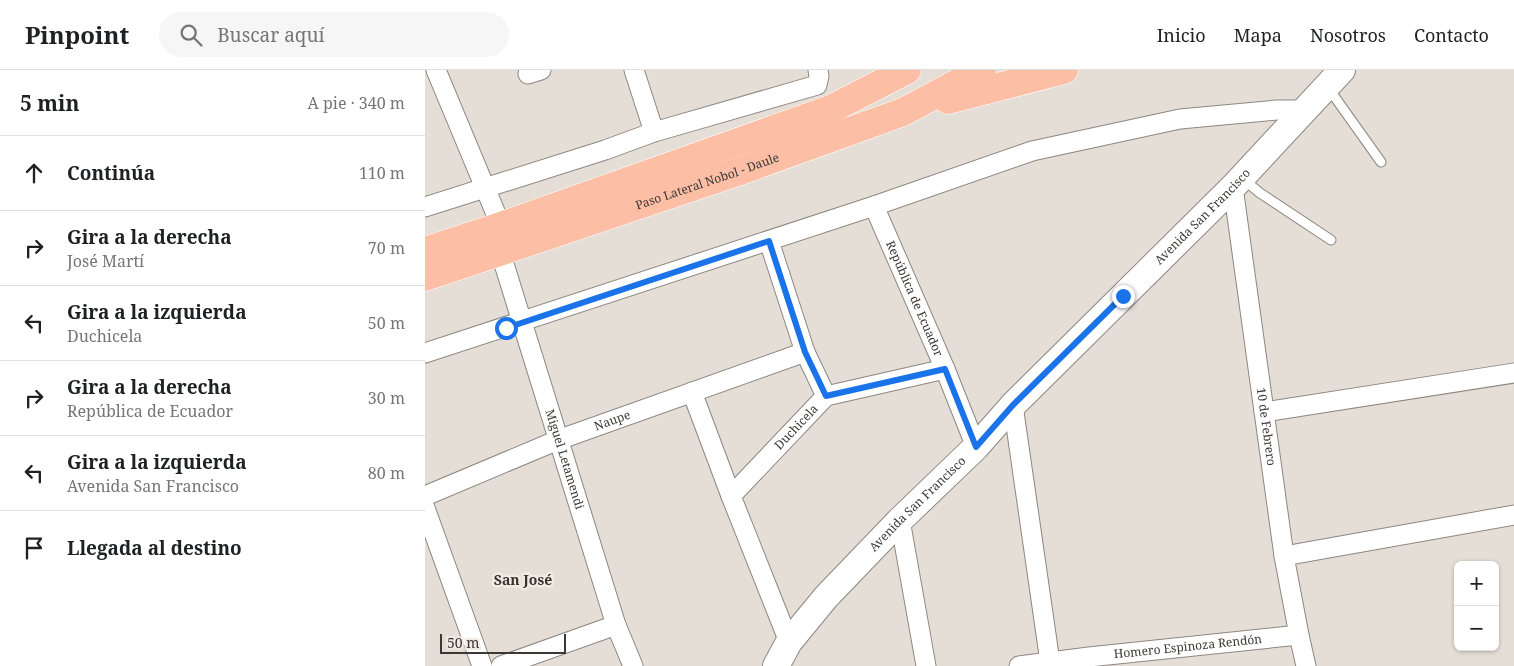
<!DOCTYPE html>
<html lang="es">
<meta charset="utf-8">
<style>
:root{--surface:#fff;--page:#f6f6f6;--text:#202124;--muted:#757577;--line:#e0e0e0}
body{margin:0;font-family:"Noto Serif",serif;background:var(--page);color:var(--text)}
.controls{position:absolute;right:15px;bottom:15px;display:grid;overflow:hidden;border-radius:8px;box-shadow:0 1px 4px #0004}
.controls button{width:45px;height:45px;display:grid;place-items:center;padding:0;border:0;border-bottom:1px solid var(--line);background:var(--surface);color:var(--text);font:25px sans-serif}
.scale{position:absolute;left:15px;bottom:12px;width:126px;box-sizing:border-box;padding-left:5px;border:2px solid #3b3836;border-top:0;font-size:14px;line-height:18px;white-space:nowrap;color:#3b3836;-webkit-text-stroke:4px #f2ebe4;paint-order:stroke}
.stop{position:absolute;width:15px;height:15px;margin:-11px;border:4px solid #1a73e8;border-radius:50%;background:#fff}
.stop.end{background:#1a73e8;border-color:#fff;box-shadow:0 1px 5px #0008}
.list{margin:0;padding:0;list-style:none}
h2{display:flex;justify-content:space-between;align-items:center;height:65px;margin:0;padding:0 20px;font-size:21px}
h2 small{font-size:16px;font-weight:400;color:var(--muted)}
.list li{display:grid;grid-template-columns:32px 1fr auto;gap:15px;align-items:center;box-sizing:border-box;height:75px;padding:0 20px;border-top:1px solid var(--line)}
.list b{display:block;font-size:19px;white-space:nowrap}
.list p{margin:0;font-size:16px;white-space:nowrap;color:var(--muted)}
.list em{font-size:16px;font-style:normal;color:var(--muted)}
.icon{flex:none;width:28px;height:28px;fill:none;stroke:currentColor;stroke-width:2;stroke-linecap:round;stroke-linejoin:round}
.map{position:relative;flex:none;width:1089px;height:596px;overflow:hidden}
header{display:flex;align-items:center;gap:30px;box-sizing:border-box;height:70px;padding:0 25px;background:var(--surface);border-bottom:1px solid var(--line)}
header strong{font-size:24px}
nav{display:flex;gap:28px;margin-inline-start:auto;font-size:18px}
.search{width:350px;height:45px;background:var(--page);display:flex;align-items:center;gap:12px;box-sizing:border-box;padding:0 18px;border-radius:28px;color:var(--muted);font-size:19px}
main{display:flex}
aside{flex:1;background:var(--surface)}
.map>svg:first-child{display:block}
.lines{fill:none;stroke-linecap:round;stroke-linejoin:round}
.lane-casing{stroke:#8d8780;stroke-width:11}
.street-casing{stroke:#8d8780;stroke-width:21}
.secondary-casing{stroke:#8d8780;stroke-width:28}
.primary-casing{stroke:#fff;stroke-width:29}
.lane{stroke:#fff;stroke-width:9}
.street{stroke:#fff;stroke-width:19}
.secondary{stroke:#fff;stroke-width:26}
.primary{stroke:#fdbea6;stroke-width:28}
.route{stroke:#1a73e8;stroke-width:6}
.labels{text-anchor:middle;stroke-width:5;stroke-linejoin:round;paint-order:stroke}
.street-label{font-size:12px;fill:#3b3836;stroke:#f2ebe4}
.neighbourhood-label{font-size:14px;font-weight:bold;fill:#38322c;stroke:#f2ebe4}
</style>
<header>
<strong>Pinpoint</strong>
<div class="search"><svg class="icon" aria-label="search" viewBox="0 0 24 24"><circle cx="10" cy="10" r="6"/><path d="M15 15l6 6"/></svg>Buscar aquí</div>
<nav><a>Inicio</a><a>Mapa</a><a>Nosotros</a><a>Contacto</a></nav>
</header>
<main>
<aside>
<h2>5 min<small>A pie · 340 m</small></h2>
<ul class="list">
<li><svg class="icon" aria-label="ahead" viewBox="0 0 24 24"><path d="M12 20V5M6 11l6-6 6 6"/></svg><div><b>Continúa</b></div><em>110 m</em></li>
<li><svg class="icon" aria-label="right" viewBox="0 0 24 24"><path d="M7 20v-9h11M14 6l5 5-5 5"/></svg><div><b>Gira a la derecha</b><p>José Martí</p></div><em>70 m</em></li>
<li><svg class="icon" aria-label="left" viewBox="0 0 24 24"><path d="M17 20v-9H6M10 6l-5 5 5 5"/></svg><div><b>Gira a la izquierda</b><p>Duchicela</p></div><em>50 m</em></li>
<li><svg class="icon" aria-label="right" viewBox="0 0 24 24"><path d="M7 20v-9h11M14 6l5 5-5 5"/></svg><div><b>Gira a la derecha</b><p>República de Ecuador</p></div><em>30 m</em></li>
<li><svg class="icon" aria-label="left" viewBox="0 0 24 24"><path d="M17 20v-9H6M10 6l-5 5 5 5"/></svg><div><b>Gira a la izquierda</b><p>Avenida San Francisco</p></div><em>80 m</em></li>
<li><svg class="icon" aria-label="arrive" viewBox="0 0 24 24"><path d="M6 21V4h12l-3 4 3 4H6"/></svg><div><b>Llegada al destino</b></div></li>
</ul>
</aside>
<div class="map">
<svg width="1089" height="596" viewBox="0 0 1089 596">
<rect width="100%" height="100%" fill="#e5ded7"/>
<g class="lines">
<defs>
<path id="lane" d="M904,19L956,92
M818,109L835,123L906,170"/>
<g id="street">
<path d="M11,0L76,156"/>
<path d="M209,0L229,62"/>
<path d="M103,4L116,0"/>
<path id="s1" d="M808,117L859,486L874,565L881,596"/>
<path id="s2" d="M449,136L520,299L551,377"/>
<path d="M0,137L180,80L229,62L392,15L394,6L393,0"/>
<path d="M344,171L380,282L401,326"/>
<path id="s3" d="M75,181L191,555L208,596"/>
<path d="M0,283L449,136L607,81L755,49L852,40H878"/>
<path d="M267,322L306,426"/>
<path d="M588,335L625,592"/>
<path d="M839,342L1089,303"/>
<path id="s4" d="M0,426L133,370L380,282"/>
<path d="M0,438L57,596"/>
<path d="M475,450L501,596"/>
<path d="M859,486L1089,445"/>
<path id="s5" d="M364,572L306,426L401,326L520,299"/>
<path d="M76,596L191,555"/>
<path id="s6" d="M594,596L664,587L874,565"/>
</g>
<g id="secondary">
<path id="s7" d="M351,596L364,572L401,527L475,450L551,377L588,335L808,117L917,0"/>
</g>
<g id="primary">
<path d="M523,30L639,0"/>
<path d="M0,181L76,156L406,39L482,0"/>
<path id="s8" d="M0,207L312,102L478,42L557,0"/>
</g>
</defs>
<!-- lane casing -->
<use href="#lane" class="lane-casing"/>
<!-- street casing -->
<use href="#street" class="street-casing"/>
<!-- secondary casing -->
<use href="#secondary" class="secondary-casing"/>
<!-- primary casing -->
<use href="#primary" class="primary-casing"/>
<!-- lane -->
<use href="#lane" class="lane"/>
<!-- street -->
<use href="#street" class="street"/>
<!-- secondary -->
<use href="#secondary" class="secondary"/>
<!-- primary -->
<use href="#primary" class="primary"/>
</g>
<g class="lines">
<!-- route -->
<path class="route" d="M81,258L344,171L380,282L401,326L520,299L551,377L588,335L698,226"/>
</g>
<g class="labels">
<!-- street labels -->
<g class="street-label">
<text dy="4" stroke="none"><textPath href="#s8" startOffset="298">Paso Lateral Nobol - Daule</textPath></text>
<text dy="4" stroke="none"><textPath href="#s7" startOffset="621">Avenida San Francisco</textPath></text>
<text dy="4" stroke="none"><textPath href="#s2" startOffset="101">República de Ecuador</textPath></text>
<text dy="4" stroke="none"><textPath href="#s4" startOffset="202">Naupe</textPath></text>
<text dy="4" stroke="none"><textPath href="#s5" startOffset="252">Duchicela</textPath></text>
<text dy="4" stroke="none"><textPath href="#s1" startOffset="242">10 de Febrero</textPath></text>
<text dy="4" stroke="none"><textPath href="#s3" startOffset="218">Miguel Letamendi</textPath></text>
<text dy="4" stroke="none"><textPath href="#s7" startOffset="216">Avenida San Francisco</textPath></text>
<text dy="4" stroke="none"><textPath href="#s6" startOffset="170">Homero Espinoza Rendón</textPath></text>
</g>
<!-- neighbourhood labels -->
<g class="neighbourhood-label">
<text x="98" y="515">San José</text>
</g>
</g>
</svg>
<div class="controls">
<button>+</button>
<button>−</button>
</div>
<div class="scale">50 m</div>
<div class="stop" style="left:81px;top:258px"></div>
<div class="stop end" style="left:698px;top:226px"></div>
</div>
</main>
